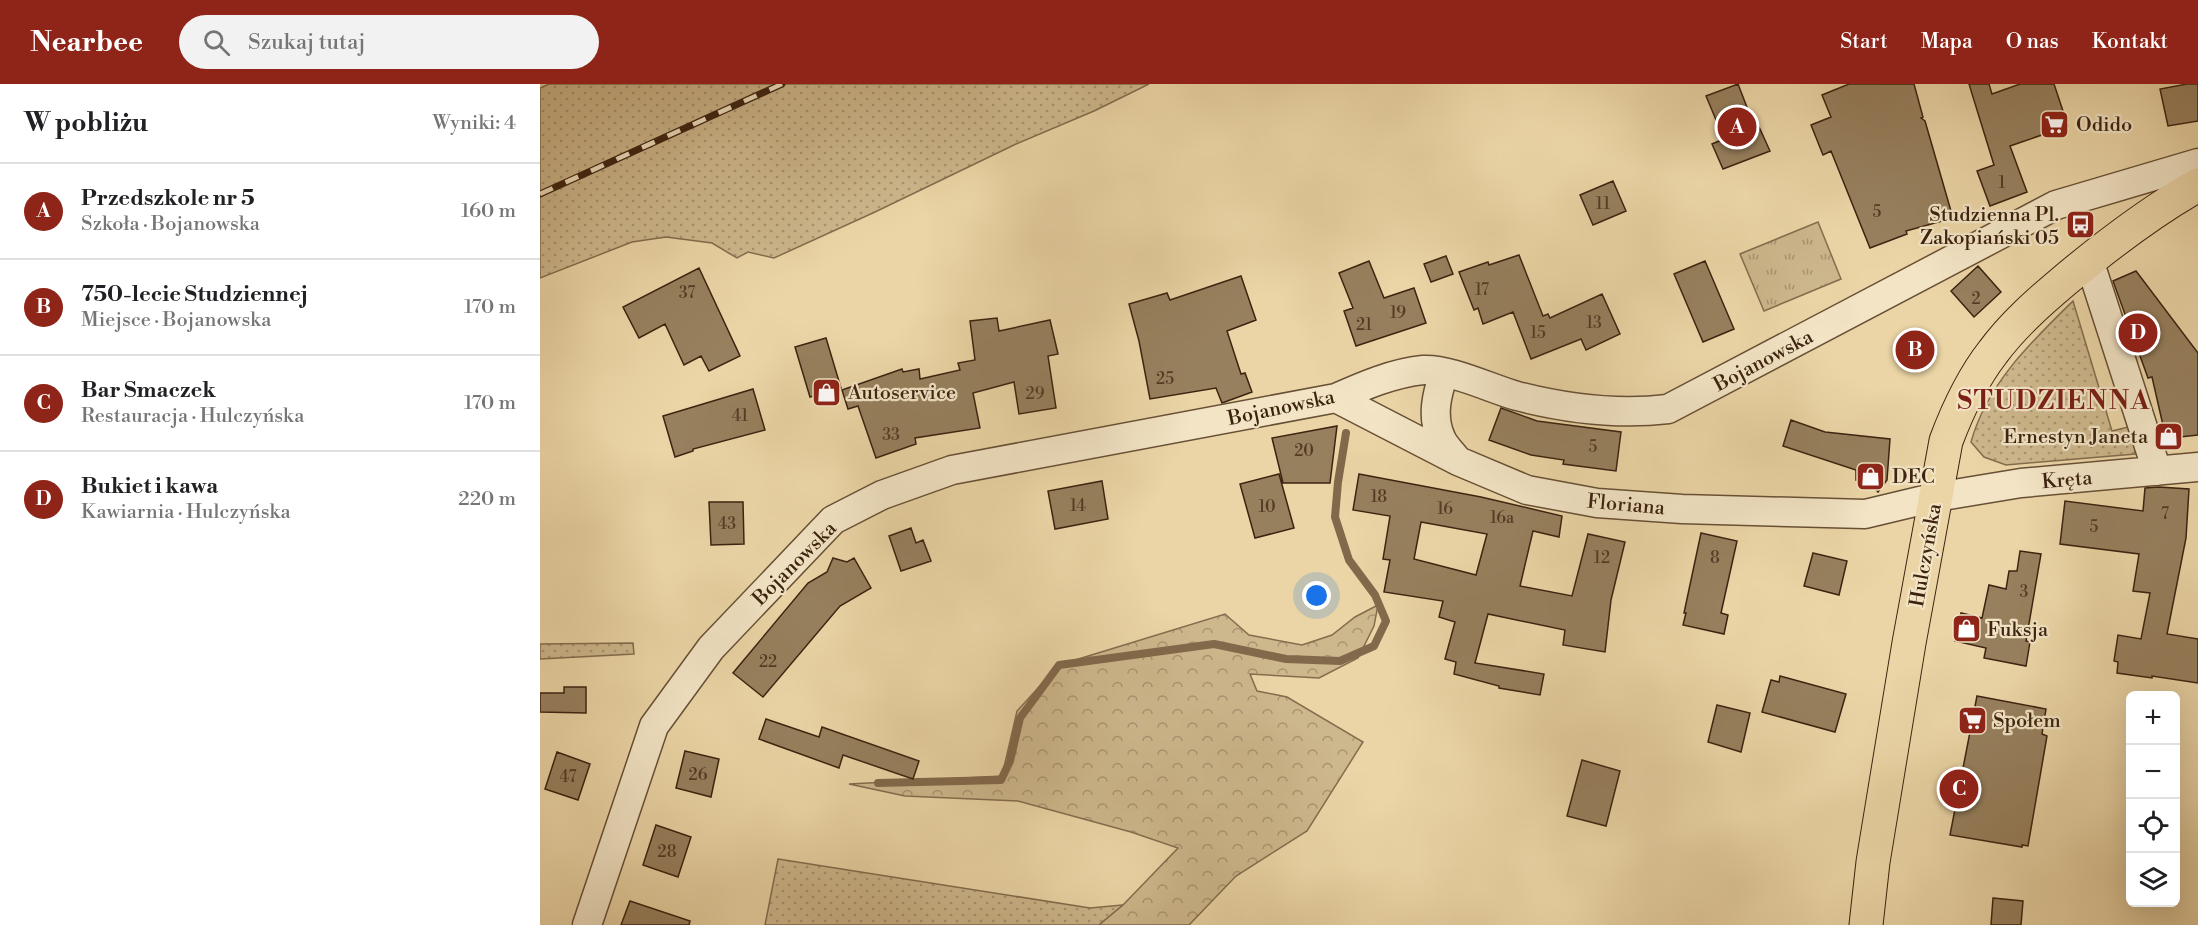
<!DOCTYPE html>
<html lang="pl">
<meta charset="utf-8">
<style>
:root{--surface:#fff;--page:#f2f2f2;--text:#202124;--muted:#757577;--line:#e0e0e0;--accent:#8f2418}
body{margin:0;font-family:"Libre Bodoni",serif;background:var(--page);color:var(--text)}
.controls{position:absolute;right:18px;bottom:18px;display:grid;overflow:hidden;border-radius:9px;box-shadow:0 6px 24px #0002}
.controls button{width:54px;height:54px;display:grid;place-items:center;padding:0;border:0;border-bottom:2px solid var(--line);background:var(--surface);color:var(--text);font:30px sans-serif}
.you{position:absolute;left:777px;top:512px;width:21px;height:21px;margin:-15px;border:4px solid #fff;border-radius:50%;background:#1a73e8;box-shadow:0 0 0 9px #1a73e833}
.badge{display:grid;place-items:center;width:39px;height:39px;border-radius:50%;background:var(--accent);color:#fff;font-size:20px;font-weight:700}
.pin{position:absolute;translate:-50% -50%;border:3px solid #fff;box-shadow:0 2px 6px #0006}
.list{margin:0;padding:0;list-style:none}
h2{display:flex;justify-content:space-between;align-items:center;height:78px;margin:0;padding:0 24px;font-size:26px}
h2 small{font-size:20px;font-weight:400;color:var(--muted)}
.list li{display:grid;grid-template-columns:39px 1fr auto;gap:18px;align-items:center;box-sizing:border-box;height:96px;padding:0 24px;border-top:2px solid var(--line)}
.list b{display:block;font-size:22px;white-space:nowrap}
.list p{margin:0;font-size:20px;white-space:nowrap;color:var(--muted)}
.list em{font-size:20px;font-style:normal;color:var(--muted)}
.icon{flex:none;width:33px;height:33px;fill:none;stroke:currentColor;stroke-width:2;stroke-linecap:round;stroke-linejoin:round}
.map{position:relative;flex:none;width:1658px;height:841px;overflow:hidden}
header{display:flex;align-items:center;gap:36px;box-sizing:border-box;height:84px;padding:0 30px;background:var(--accent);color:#fff}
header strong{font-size:28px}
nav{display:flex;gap:33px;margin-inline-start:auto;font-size:21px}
.search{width:420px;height:54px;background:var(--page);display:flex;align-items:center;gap:15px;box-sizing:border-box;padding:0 21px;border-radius:33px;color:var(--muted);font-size:22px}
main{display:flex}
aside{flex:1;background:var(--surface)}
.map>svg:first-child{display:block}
.grass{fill:url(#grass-dots);stroke:#846d4e;stroke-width:1.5}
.forest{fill:url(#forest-crowns);stroke:#846d4e;stroke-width:1.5}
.park{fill:url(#park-tufts);stroke:#846d4e;stroke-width:1.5}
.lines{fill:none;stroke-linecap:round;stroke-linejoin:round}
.stream{stroke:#82694b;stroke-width:8}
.building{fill:#97805e;stroke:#3c2310;stroke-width:1.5;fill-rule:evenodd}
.minor-casing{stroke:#685036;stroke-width:31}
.primary-casing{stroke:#3c2310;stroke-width:35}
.minor{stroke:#f2e4c5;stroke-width:28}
.primary{stroke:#ebd5a6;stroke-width:33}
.rail-casing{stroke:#3c2310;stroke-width:7}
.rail{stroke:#f2e4c5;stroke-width:4.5;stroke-dasharray:14;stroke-linecap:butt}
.labels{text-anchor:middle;stroke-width:4.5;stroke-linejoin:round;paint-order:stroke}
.number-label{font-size:16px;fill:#533a24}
.poi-label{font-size:20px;fill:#3c2310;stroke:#f2e4c5;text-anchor:start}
.street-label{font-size:20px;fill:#3c2310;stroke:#f2e4c5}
.district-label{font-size:26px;font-weight:bold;letter-spacing:1.5px;fill:#7a1f14;stroke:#f2e4c5}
</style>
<header>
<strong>Nearbee</strong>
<div class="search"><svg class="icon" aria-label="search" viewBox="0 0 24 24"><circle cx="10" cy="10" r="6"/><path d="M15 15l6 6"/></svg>Szukaj tutaj</div>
<nav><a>Start</a><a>Mapa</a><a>O nas</a><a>Kontakt</a></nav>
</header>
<main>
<aside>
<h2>W pobliżu<small>Wyniki: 4</small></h2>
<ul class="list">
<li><span class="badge">A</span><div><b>Przedszkole nr 5</b><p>Szkoła · Bojanowska</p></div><em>160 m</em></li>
<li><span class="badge">B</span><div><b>750-lecie Studziennej</b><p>Miejsce · Bojanowska</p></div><em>170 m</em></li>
<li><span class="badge">C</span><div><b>Bar Smaczek</b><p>Restauracja · Hulczyńska</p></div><em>170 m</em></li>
<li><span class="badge">D</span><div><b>Bukiet i kawa</b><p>Kawiarnia · Hulczyńska</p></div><em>220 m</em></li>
</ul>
</aside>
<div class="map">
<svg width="1658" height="841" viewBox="0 0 1658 841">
<defs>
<pattern id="grass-dots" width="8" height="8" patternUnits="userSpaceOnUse" patternTransform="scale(1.5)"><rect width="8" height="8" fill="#cdb78c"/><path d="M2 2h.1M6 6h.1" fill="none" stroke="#a89471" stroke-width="1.8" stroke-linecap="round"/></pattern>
<pattern id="forest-crowns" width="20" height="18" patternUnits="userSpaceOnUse" patternTransform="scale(1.5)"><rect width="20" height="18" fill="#cdb78c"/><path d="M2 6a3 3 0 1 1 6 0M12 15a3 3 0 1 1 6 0" fill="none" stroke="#a89471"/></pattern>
<pattern id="park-tufts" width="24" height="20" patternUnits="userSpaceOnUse" patternTransform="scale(1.5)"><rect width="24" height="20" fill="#cdb78c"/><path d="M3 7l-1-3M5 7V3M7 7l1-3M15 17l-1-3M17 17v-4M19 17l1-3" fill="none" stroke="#a89471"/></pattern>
</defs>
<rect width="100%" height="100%" fill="#ebd5a6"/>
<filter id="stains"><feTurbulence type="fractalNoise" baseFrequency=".00333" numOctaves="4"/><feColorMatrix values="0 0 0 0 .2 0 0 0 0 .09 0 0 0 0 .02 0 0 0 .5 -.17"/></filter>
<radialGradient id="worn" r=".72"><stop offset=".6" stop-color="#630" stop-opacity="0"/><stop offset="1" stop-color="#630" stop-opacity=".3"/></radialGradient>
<!-- grass -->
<path class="grass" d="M9,0H609L554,27L476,60L335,128L234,174L208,168L197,174L172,159L126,153L92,158L0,194V4Z
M1533,217L1572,347L1588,343L1596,357L1595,370L1466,381L1444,373L1431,358C1447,300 1491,258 1533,217Z
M93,559L94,570L0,575V560Z
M238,775L550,824L583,821L559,841H225Z"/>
<!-- forest -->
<path class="forest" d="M838,521L834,542L818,574L779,594L710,590L717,607L747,613L823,658L767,747L696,792L649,841H559L583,821L638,764L591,748L478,717L365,712L309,700L462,692L477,627L519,581L685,530L709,551L762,561L792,551L815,533Z"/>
<!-- park -->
<path class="park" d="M1278,138L1301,195L1224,227L1200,170Z"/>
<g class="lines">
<!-- stream -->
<path class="stream" d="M338,699L461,696L470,677L480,634L519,581L674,560L746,575L800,577L834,562L846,537L835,511L809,476L795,433L798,398L806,349"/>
</g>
<!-- building -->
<path class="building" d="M1198,0L1215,44L1219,43L1230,67L1183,85L1172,60L1184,55L1166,12Z
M1309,0H1374L1383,33L1381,34L1385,37L1413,134L1366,147L1367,150L1330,164L1291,67L1283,71L1271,41L1291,33L1282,11Z
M1429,0H1449L1452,10L1480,0H1514L1528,42L1470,62L1487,108L1450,122L1437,87L1454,81Z
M1647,0H1658V37L1628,42L1620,5Z
M1073,97L1086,127L1053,141L1040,111Z
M979,171L1003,232L1008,230L1010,234L1062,210L1080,250L1046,266L1041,255L991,275L973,228L943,240L938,224L934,226L919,188L948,178L949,181Z
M906,172L913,190L891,198L884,180Z
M829,177L844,214L874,204L886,239L816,262L804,227L813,224L799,189Z
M1165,177L1194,245L1163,258L1134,190Z
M1438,182L1461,208L1434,233L1411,207Z
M159,184L200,272L169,287L161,272L144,281L125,240L99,254L83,223Z
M1596,187L1658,269V351L1631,354L1630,349L1625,350L1612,293L1608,294L1573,197Z
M701,192L716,236L687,247L701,290L705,289L712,308L682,319L676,304L610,315L599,257L589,220L627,209L630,216Z
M457,234L459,247L510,236L518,270L508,272L516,324L479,330L474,298L433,309L440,344L375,354L376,360L336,374L318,322L308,325L302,306L362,285L363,288L379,285L380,295L420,286L418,279L435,276L430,237Z
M286,254L301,304L270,313L255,263Z
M213,305L225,346L153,365V367L135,373L123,332Z
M961,324L997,337L1081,348L1076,387L1023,380L1024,376L991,371L949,356Z
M1251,336L1285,348L1350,355L1347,396L1338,408L1329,397L1316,396V386L1243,362Z
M797,342L790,399H743L732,354Z
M739,390L754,444L715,454L700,400Z
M819,390L941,413L1022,432L1019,453L993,447L980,502L1032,512L1048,450L1085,458L1071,516L1065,568L1023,561L1025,546L948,530L935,579L1004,590L1000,611L959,604V602L914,590L916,578L905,575L915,538L899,533L903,517L844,508L850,476L843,475L850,432L813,426ZM881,438L947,450L936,491L874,475Z
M562,397L568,435L515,445L508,407Z
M1619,403L1649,405L1646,454L1627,550L1658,555V599L1612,592V594L1577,589L1578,578L1574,577L1578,551L1601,555L1610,509L1593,507L1599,470L1520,460L1525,417L1603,427L1605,404Z
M169,418H203L204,460L171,461Z
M371,444L376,459L383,456L391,477L361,487L349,452Z
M1161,449L1197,457L1181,529L1188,531L1184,550L1143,541L1146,529H1144Z
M1480,467L1501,470L1486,557L1490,558L1486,582L1444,574L1446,564L1415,557L1421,529L1442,534L1449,501L1466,505L1469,487H1477Z
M1273,469L1307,477L1299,511L1264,502Z
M293,474L307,478L314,474L331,504L300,522L223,613L193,589L268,499L287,488Z
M1240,592L1306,610L1295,648L1222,628L1231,596L1239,598Z
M24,603H46V629L0,628V609H24Z
M1437,612L1506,625L1502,650L1507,652L1488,762L1482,761V763L1410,751Z
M1177,621L1210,629L1201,668L1168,658Z
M226,635L279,653L282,643L379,677L373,695L303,671L299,684L219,655Z
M145,667L179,675L171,713L136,704Z
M17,668L50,680L38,716L5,705Z
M1042,676L1080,687L1066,742L1027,732Z
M116,741L151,753L138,793L103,781Z
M1453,814L1483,817L1481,841H1451Z
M90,817L150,837L149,841H81Z"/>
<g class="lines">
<defs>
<path id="minor" d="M1549,176L1617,387
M904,289C897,310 891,332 901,354C904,362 913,370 918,377
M796,314L918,377L987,406L1057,419L1142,425L1325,430L1396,413L1481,399L1658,383
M47,841L114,642L171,564L293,436L342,411L412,386L796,314C823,302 853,289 883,286C908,284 952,305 977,312C1024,324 1079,331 1128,325L1516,121L1658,79"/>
<path id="primary" d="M1326,841L1333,778L1369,559L1406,357C1418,325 1432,295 1453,268C1473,241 1498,219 1524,197C1566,162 1610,128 1658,101"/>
</defs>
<!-- minor casing -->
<use href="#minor" class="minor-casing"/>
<!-- primary casing -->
<use href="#primary" class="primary-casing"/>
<!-- minor -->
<use href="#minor" class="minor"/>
<!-- primary -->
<use href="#primary" class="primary"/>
<defs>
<path id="rail" d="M0,110L242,0"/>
</defs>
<!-- rail casing -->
<use href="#rail" class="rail-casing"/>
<!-- rail -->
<use href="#rail" class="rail"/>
</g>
<!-- icons -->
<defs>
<symbol id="supermarket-square" viewBox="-11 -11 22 22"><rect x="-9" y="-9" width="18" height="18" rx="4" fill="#8f2418" stroke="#f2e4c5"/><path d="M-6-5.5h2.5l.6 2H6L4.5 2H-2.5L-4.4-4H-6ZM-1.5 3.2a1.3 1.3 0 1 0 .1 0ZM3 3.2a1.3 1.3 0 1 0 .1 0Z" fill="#fff"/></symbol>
<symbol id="bus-square" viewBox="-11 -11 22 22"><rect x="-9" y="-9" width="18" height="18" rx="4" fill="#8f2418" stroke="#f2e4c5"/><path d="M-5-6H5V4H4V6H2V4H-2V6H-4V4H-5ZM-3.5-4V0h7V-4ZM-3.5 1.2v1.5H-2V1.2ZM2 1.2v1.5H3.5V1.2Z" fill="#fff"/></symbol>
<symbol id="shop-square" viewBox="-11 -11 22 22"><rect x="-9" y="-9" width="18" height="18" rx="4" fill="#8f2418" stroke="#f2e4c5"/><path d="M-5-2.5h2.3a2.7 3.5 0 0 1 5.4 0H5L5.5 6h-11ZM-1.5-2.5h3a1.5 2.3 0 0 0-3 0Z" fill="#fff"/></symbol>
</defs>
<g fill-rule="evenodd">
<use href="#supermarket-square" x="1498" y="24" width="33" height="33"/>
<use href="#bus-square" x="1524" y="124" width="33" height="33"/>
<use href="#shop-square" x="270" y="292" width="33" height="33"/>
<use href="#shop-square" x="1612" y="336" width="33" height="33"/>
<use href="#shop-square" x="1314" y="376" width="33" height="33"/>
<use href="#shop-square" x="1410" y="528" width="33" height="33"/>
<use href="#supermarket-square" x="1416" y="620" width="33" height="33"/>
</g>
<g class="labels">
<!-- number labels -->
<g class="number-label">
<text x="1462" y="104">1</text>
<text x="1063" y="125">11</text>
<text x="1337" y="133">5</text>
<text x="942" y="211">17</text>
<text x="147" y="214">37</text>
<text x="1436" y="220">2</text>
<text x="858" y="234">19</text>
<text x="1054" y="244">13</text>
<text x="824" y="246">21</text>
<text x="998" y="254">15</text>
<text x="625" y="300">25</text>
<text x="495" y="315">29</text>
<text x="200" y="337">41</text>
<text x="351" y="356">33</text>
<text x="1053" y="368">5</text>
<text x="764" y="372">20</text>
<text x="839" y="418">18</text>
<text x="538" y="427">14</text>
<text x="727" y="428">10</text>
<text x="905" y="430">16</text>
<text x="1625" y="435">7</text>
<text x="962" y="439">16a</text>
<text x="187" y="445">43</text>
<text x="1554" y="448">5</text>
<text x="1062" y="479">12</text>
<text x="1175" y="479">8</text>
<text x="1484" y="513">3</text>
<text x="228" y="583">22</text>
<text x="158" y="696">26</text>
<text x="28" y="698">47</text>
<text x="127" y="773">28</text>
</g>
<!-- poi labels -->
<g class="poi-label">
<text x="1536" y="47">Odido</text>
<text x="1519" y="137" text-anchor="end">Studzienna Pl.<tspan x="1519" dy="23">Zakopiański 05</tspan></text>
<text x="308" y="315">Autoservice</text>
<text x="1608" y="359" text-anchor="end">Ernestyn Janeta</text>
<text x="1352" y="399">DEC</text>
<text x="1447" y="552">Fuksja</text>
<text x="1453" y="643">Społem</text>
</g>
<!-- street labels -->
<g class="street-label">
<text transform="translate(1223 276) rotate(-28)" y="7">Bojanowska</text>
<text transform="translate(741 323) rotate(-12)" y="7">Bojanowska</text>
<text transform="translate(1527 395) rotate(-5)" y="7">Kręta</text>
<text transform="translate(1086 420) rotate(5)" y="7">Floriana</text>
<text transform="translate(1385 471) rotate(-80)" y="7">Hulczyńska</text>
<text transform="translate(254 479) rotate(-45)" y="7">Bojanowska</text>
</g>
<!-- district labels -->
<g class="district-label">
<text x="1514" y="325">STUDZIENNA</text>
</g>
</g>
<rect width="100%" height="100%" filter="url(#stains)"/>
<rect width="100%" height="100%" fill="url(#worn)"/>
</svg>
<div class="controls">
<button>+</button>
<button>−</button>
<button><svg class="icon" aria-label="locate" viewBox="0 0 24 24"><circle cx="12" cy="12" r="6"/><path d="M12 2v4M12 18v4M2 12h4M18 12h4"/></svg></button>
<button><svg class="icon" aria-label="layers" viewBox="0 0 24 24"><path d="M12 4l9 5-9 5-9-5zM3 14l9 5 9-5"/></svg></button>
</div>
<div class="you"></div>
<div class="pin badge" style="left:1197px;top:43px">A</div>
<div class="pin badge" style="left:1375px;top:266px">B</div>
<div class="pin badge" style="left:1419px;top:705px">C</div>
<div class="pin badge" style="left:1598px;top:249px">D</div>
</div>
</main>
